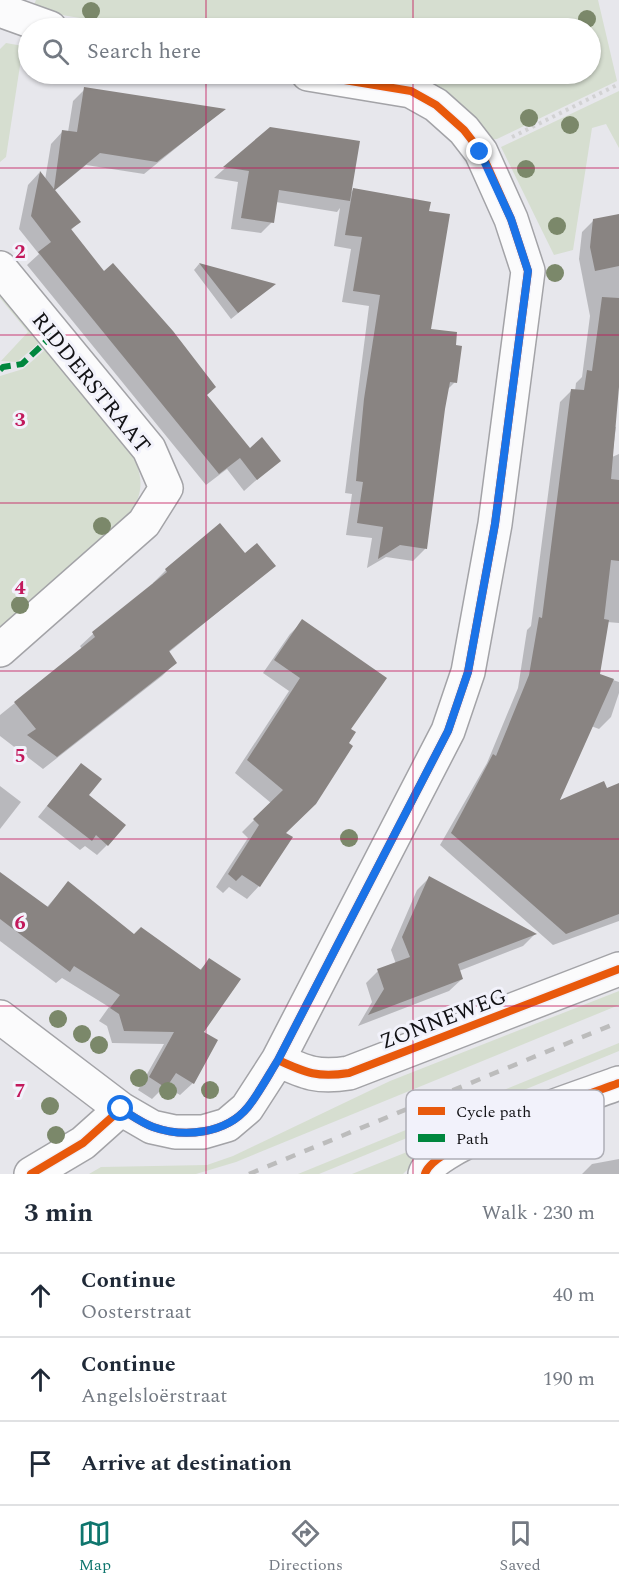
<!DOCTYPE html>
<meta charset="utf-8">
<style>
:root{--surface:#fff;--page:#f6f6f7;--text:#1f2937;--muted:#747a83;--line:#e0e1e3;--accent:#0f766e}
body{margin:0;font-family:Spectral,serif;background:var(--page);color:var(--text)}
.stop{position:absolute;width:18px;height:18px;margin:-14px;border:4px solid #1a73e8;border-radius:50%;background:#fff}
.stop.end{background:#1a73e8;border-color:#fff;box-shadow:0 2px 6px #0008}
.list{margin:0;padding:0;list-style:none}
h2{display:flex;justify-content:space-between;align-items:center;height:78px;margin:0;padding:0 24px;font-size:26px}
h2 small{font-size:20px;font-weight:400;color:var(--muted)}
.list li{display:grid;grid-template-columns:39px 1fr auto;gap:18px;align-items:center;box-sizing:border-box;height:84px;padding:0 24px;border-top:2px solid var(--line)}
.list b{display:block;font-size:22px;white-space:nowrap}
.list p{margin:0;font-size:20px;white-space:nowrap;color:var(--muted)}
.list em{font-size:20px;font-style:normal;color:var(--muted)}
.icon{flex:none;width:33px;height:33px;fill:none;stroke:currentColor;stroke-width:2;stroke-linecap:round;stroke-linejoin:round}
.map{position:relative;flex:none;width:619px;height:1174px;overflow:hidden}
.search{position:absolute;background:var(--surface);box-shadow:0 2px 4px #0004;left:18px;right:18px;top:18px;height:66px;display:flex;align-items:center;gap:15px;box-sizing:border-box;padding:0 21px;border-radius:33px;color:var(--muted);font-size:22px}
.sheet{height:330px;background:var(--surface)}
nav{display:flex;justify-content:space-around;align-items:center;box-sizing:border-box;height:84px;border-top:2px solid var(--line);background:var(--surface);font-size:16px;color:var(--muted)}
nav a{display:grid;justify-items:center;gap:3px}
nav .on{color:var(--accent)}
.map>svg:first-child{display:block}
.green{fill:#d6ded0}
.shadow{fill:#0003}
.building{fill:#898482}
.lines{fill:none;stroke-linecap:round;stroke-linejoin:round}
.street-casing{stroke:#a3a3a7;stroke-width:36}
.path{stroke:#d2d2d3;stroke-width:4;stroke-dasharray:3 4.5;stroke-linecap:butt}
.street{stroke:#fbfbfc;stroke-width:33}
.rail{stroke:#bcbcbc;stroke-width:4.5;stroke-dasharray:10 10;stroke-linecap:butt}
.quiet{stroke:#00873e;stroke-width:6;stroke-dasharray:12 6;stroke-linecap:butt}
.cycleway-casing{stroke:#f2f2fb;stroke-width:11}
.cycleway{stroke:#e8590c;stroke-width:8}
.tree{fill:#7b886a}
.route{stroke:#1a73e8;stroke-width:8}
.grid{fill:none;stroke:#c2185b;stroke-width:1.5;stroke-opacity:0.55}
.labels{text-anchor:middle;stroke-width:6;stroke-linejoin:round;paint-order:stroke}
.street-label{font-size:22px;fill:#121215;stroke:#f2f2fb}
.key{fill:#f2f2fb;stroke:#afafb6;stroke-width:1.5}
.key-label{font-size:16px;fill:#121215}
.grid-label{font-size:20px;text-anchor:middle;font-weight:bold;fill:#c2185b;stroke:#f2f2fb;stroke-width:6;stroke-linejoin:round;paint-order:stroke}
</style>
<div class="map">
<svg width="619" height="1174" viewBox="0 0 619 1174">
<rect width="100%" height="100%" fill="#e7e7ec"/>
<!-- green -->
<path class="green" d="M36,0H598L617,81L497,139L487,140L401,74H590V28H140L32,10Z
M6,43L23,46L6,157L0,162V49Z
M619,91V148L606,124L592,128L573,250L554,255L501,147Z
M0,290L41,341L17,362L1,361L28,332L0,298Z
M47,348L129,450C144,474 145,493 128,517L0,632V376L23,369Z
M619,991V1005L236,1162L196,1174H89L101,1167L207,1165L233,1156L390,1081Z
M619,1043V1051L319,1174H298Z
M437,1140L403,1174H352Z"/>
<!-- shadow -->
<path class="shadow" d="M85,89L223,110L144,174L86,165L54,191L79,222L70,231L249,450L279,460L244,491L227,469L206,485L27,265L39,254L19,229L28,185L39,173L45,180L51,144L63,131L68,132L73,101Z
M270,128L350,193L353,190L428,212L429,330L455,382L447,390L425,549L413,561L386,557L367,568L372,538L346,535L352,494L345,493L369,306L342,302L351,249L334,246L340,208L337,212L276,202L272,222L261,233L231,229L238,182L214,178Z
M619,215V376L612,426L616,427L612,457L619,454V623L607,622L598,675L619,682V693L611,717L599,729L591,726L557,803L619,785V921L553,945L440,845L487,763L518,688L527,630L531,626L560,402L572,390L575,391L576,383L582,377L590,316L579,259L582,232L594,220Z
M199,264L273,285L231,319L194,270Z
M220,525L244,555L274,566L168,653L175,663L162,676L43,769L0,736V715L82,649L80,646L93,634L155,584L153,583L166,570Z
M303,621L349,730L284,833L259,886L247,899L229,887L223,893L216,887L248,838L242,832L271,803L235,773L289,691L263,673L290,634Z
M71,776L87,795L107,845L97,855L85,846L80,850L38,817Z
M0,786L21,802L0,829Z
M0,874L46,908L68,883L134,936L199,971L210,959L202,1032L193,1083L180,1095L165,1086L152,1099L138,1090L164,1044L112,1043L107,1026L99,1021L109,1007L62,978L56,983L0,941Z
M429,878L535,934L523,946L459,971L462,979L449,991L358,1026L372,1002L366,983L378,971L396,964L391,950L417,890Z
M619,1159V1174H582L592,1164Z"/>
<!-- building -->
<path class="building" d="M84,87L226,109L157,162L100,153L55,190L81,222L71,229L104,271L113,263L173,331L216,387L207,395L250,448L262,437L281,461L257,480L240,458L219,474L38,252L51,242L31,216L40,171L54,189L62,130L77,132Z
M270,127L360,141L350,201L279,190L274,223L241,218L249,171L223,167Z
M353,188L431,202L429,211L450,214L431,329L457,332L456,345L462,346L457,383L450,382L445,409L427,549L400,545L378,559L383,527L357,523L363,482L356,481L364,399L380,295L353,291L362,237L345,235Z
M619,214V266L595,271L590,247L593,219Z
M199,263L276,284L238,313Z
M602,297L619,298V387L611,479L619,480V561L611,560L604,619L609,620L600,674L614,679L560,800L604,781L607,788L619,783V914L566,934L451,833L493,754L496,756L529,675L539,617L542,618L571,389L584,390L587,370L592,371Z
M220,523L245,553L257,543L276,566L169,651L177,663L57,757L27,735L36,729L14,702L95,637L92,632L167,572L165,569Z
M302,619L387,678L351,729L356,732L349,743L353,746L316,804L286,833L293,837L260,887L242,875L236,881L228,874L259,825L253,819L283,790L247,760L300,678L274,660Z
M81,763L102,779L89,795L126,825L108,846L96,835L92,841L47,806Z
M0,872L48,907L68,881L134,934L141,927L201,970L209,958L241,979L204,1032L218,1040L194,1084L176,1073L166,1088L149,1077L174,1032L124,1031L119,1014L110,1008L120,995L74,966L70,972L0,919Z
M429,876L537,934L458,964L463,979L368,1015L384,989L377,969L410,957L402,937Z"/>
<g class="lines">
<defs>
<path id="street" d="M0,10L50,28
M0,268L149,449L166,488L144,523L0,650
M0,1017L121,1109L152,1127L175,1132H203L227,1125L247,1108L278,1060L448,731L468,672L495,524L528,271L511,219L481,152L464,130L436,105L411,91L308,74
M278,1060C306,1073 318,1078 349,1073L619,969
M31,1174L83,1143L121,1109
M425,1174C432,1144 585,1096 619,1083"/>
</defs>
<!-- street casing -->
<use href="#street" class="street-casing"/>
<!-- path -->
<path class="path" d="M512,137L619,84"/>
<!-- street -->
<use href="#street" class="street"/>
<!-- rail -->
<path class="rail" d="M249,1174L619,1022"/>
<!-- quiet -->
<path class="quiet" d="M0,370L3,367L22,364L54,334"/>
<defs>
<path id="cycleway" d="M278,1060C306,1073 318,1078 349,1073L619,969
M31,1174L83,1143L121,1109C131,1115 142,1123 153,1127C184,1138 226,1134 248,1107C259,1093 268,1076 278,1060L448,731L468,672L495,524L528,271L511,219L481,152L464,130L436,105L411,91L308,74
M425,1174C432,1144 585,1096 619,1083"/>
</defs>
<!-- cycleway casing -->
<use href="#cycleway" class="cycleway-casing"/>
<!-- cycleway -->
<use href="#cycleway" class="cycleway"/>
</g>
<!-- trees -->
<g class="tree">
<circle cx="91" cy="11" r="9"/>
<circle cx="587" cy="19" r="9"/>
<circle cx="529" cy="118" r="9"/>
<circle cx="570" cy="125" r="9"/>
<circle cx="526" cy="169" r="9"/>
<circle cx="557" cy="226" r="9"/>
<circle cx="555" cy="273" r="9"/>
<circle cx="102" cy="526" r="9"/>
<circle cx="20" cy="605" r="9"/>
<circle cx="349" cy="838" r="9"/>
<circle cx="58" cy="1019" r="9"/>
<circle cx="82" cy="1034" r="9"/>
<circle cx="99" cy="1045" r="9"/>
<circle cx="139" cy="1078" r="9"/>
<circle cx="210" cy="1090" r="9"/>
<circle cx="168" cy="1091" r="9"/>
<circle cx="50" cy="1106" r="9"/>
<circle cx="56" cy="1135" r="9"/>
</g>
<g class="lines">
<!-- route -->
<path class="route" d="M121,1109C131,1115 142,1123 153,1127C184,1138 226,1134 248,1107C259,1093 268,1076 278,1060L448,731L468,672L495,524L528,271L511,219L480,152"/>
</g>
<!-- grid -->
<path class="grid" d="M206,0V28M413,0V28M206,74V1174M413,74V1174M0,168H619M0,335H619M0,503H619M0,671H619M0,839H619M0,1006H619"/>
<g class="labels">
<!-- street labels -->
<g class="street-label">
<text transform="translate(92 382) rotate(51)" y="8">RIDDERSTRAAT</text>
<text transform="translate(443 1018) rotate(-21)" y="8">ZONNEWEG</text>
</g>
</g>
<!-- legend -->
<rect x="406" y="1090" width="198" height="69" rx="9" class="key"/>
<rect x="418" y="1107" width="27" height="8" fill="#e8590c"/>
<rect x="418" y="1134" width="27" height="8" fill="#00873e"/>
<g class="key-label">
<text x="456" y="1117">Cycle path</text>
<text x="456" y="1144">Path</text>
</g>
<g class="grid-label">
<text x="20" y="258">2</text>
<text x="20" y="426">3</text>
<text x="20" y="594">4</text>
<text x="20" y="762">5</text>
<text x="20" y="929">6</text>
<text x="20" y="1097">7</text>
</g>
</svg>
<div class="stop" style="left:121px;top:1109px"></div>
<div class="stop end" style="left:480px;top:152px"></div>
<div class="search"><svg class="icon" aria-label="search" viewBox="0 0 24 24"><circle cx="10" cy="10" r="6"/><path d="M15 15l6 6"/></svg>Search here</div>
</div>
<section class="sheet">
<h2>3 min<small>Walk · 230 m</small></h2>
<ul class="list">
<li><svg class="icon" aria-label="ahead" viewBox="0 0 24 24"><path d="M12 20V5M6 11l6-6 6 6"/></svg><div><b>Continue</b><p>Oosterstraat</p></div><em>40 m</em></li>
<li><svg class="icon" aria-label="ahead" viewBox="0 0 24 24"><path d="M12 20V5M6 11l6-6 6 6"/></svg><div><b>Continue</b><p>Angelsloërstraat</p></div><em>190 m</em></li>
<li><svg class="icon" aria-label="arrive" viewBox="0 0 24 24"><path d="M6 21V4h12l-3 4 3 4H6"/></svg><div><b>Arrive at destination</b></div></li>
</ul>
</section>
<nav>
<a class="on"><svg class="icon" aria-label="map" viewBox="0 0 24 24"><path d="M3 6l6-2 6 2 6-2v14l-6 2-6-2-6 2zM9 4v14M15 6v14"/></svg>Map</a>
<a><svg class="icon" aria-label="directions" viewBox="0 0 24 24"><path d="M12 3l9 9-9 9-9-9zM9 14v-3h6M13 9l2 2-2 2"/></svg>Directions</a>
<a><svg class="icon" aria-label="saved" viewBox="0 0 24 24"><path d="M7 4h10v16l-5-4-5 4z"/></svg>Saved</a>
</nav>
